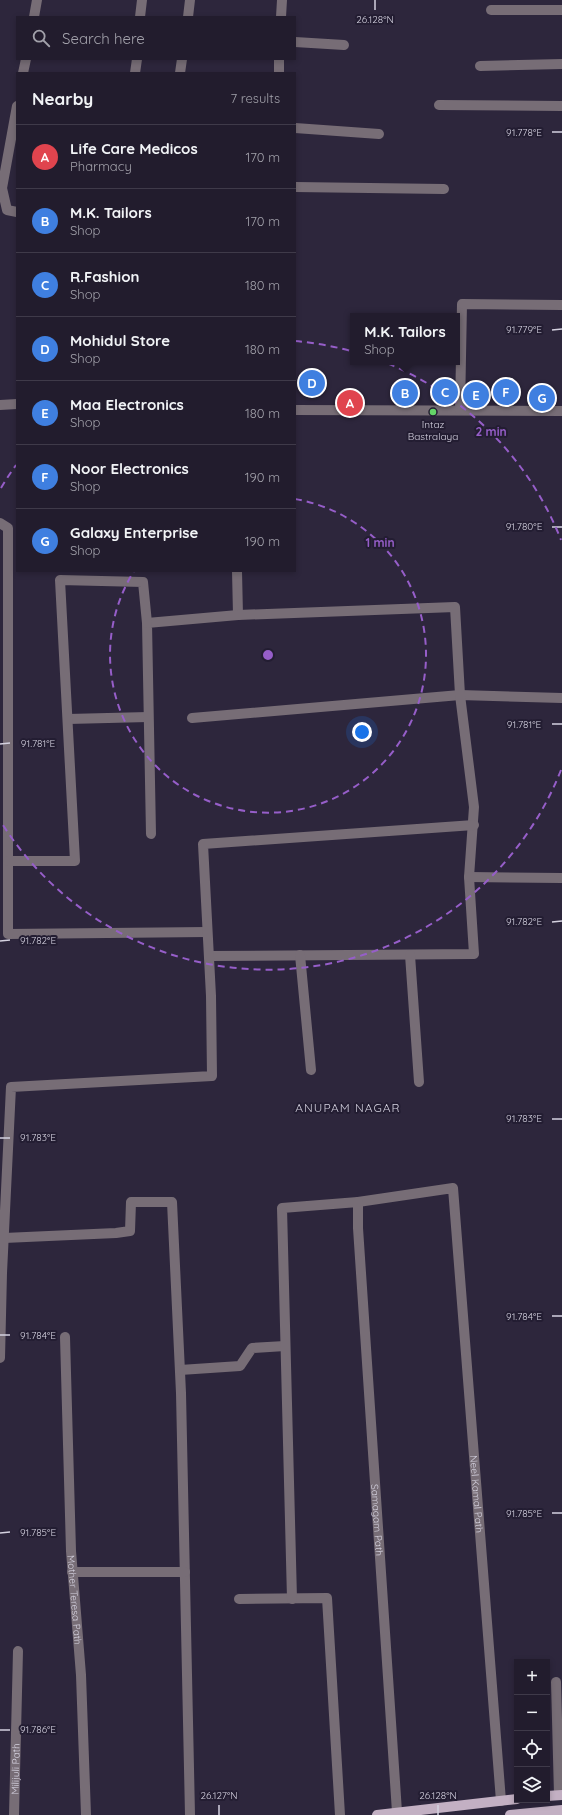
<!DOCTYPE html>
<meta charset="utf-8">
<style>
:root{--surface:#221c2d;--page:#2a2535;--text:#f1f3f6;--muted:#a2a1aa;--line:#3f3a49;--accent:#ea580c}
body{margin:0;font-family:Quicksand,sans-serif;background:var(--page);color:var(--text)}
.controls{position:absolute;right:12px;bottom:12px;display:grid;overflow:hidden;border-radius:0px;box-shadow:0 2px 6px #0003}
.controls button{width:36px;height:36px;display:grid;place-items:center;padding:0;border:0;border-bottom:1px solid var(--line);background:var(--surface);color:var(--text);font:20px sans-serif}
.you{position:absolute;left:362px;top:732px;width:14px;height:14px;margin:-10px;border:3px solid #fff;border-radius:50%;background:#1a73e8;box-shadow:0 0 0 6px #1a73e833}
.badge{display:grid;place-items:center;width:26px;height:26px;border-radius:50%;background:var(--accent);color:#fff;font-size:13px;font-weight:700}
.pin{position:absolute;translate:-50% -50%;border:2px solid #fff;box-shadow:0 1px 4px #0006}
.popup{position:absolute;left:350px;top:313px;width:110px;height:52px;box-sizing:border-box;display:grid;place-content:center;border-radius:0px;background:var(--surface);filter:drop-shadow(0 1px 3px #0005);font-size:13px;white-space:nowrap;color:var(--muted)}
.popup b{font-size:15px;color:var(--text)}
.popup::after{content:'';position:absolute;left:50%;top:100%;margin-left:-8px;border:8px solid transparent;border-top-color:var(--surface)}
.list{margin:0;padding:0;list-style:none}
h2{display:flex;justify-content:space-between;align-items:center;height:52px;margin:0;padding:0 16px;font-size:17px}
h2 small{font-size:13px;font-weight:400;color:var(--muted)}
.list li{display:grid;grid-template-columns:26px 1fr auto;gap:12px;align-items:center;box-sizing:border-box;height:64px;padding:0 16px;border-top:1px solid var(--line)}
.list b{display:block;font-size:15px;white-space:nowrap}
.list p{margin:0;font-size:13px;white-space:nowrap;color:var(--muted)}
.list em{font-size:13px;font-style:normal;color:var(--muted)}
.icon{flex:none;width:22px;height:22px;fill:none;stroke:currentColor;stroke-width:2;stroke-linecap:round;stroke-linejoin:round}
.map{position:relative;flex:none;width:562px;height:1815px;overflow:hidden}
.search{position:absolute;background:var(--surface);box-shadow:0 2px 6px #0003;left:16px;top:16px;width:280px;height:44px;display:flex;align-items:center;gap:10px;box-sizing:border-box;padding:0 14px;border-radius:0px;color:var(--muted);font-size:15px}
.panel{position:absolute;background:var(--surface);box-shadow:0 2px 6px #0003;left:16px;top:72px;width:280px;height:500px;border-radius:0px}
.map>svg:first-child{display:block}
.lines{fill:none;stroke-linecap:round;stroke-linejoin:round}
.minor{stroke:#776d76;stroke-width:10}
.major{stroke:#c3b0c3;stroke-width:10}
.ticks{fill:none;stroke:#d4d1df;stroke-width:1.5}
.ring{fill:none;stroke:#965ec9;stroke-width:2;stroke-dasharray:7 5}
.poi-dot{fill:#64d468;stroke:#231d32;stroke-width:1.5}
.labels{text-anchor:middle;stroke-width:4;stroke-linejoin:round;paint-order:stroke}
.poi-label{font-size:10px;fill:#d4d1df;stroke:#231d32}
.street-label{font-size:10px;fill:#d4d1df;stroke:#231d32}
.quarter-label{font-size:12px;letter-spacing:1px;fill:#d4d1df;stroke:#231d32}
.ticks-label{font-size:10px;text-anchor:middle;fill:#d4d1df;stroke:#231d32;stroke-width:4;stroke-linejoin:round;paint-order:stroke}
.centre{fill:#965ec9;stroke:#231d32;stroke-width:2}
.ring-label{font-size:12px;text-anchor:middle;font-weight:bold;fill:#965ec9;stroke:#231d32;stroke-width:4;stroke-linejoin:round;paint-order:stroke}
</style>
<div class="map">
<svg width="562" height="1815" viewBox="0 0 562 1815">
<rect width="100%" height="100%" fill="#2d263c"/>
<g class="lines">
<!-- minor -->
<g class="minor">
<path d="M491,10H562"/>
<path d="M34,17L37,0"/>
<path d="M140,17L142,0"/>
<path d="M188,17L190,0"/>
<path d="M281,17L282,0"/>
<path d="M295,42L344,45"/>
<path d="M480,66L562,64"/>
<path d="M23,73L26,59"/>
<path d="M135,73L137,59"/>
<path d="M180,73L182,59"/>
<path d="M279,73V59"/>
<path d="M439,105L562,106"/>
<path d="M17,106L2,188L7,210L17,212"/>
<path d="M295,128L379,134"/>
<path d="M295,187L444,189"/>
<path d="M0,405L17,404"/>
<path d="M295,410L562,411"/>
<path d="M460,410L462,304L562,305"/>
<path d="M0,523L8,528V934L207,932"/>
<path d="M237,571L238,615"/>
<path d="M192,718L460,695L562,698"/>
<path d="M68,719L148,717"/>
<path d="M151,834L147,623L238,615L455,607L460,695L474,807L469,877L474,954L209,956"/>
<path d="M8,861H75L60,580L143,582L147,623"/>
<path d="M469,877L562,878"/>
<path d="M300,955L311,1070"/>
<path d="M410,955L419,1082"/>
<path id="s1" d="M358,1202L453,1188L501,1801"/>
<path d="M4,1238L116,1233L130,1231L131,1202H172L181,1393L190,1815"/>
<path id="s2" d="M65,1337L71,1551L81,1675L86,1815"/>
<path d="M0,1358L2,1273L11,1087L212,1076L211,996L203,844L474,825"/>
<path d="M180,1370L240,1366L252,1348L285,1346"/>
<path d="M72,1572H185"/>
<path d="M239,1599L327,1598L340,1815"/>
<path id="s3" d="M292,1599L282,1208L358,1202V1228L397,1812"/>
<path d="M556,1682L559,1795"/>
<path id="s4" d="M14,1815L18,1651"/>
</g>
<!-- major -->
<path class="major" d="M547,1796L562,1795
M377,1815L517,1799
M510,1815L562,1810"/>
</g>
<!-- ticks -->
<path class="ticks" d="M375,0V10M552,132H562M552,330L562,329M552,527H562M552,724H562M0,744L10,743M552,922L562,921M0,941L10,940M552,1119H562M0,1138H10M552,1316H562M0,1335H10M552,1513H562M0,1533L10,1532M0,1730H10M219,1805V1815M438,1805V1815"/>
<!-- distance rings -->
<g class="ring">
<path d="M295 499A158 158 0 1 1 134 571"/>
<path d="M561 770A315 315 0 0 1 1 822M1 488A315 315 0 0 1 16 465M295 341A315 315 0 0 1 561 540"/>
</g>
<!-- markers -->
<circle class="poi-dot" cx="433" cy="412" r="4"/>
<g class="labels">
<!-- poi labels -->
<g class="poi-label">
<text x="433" y="428">Intaz<tspan x="433" dy="12">Bastralaya</tspan></text>
</g>
<!-- street labels -->
<g class="street-label">
<text dy="4" stroke="none"><textPath href="#s1" startOffset="403">Neel Kamal Path</textPath></text>
<text dy="4" stroke="none"><textPath href="#s3" startOffset="786">Samagam Path</textPath></text>
<text dy="4" stroke="none"><textPath href="#s2" startOffset="263">Mother Teresa Path</textPath></text>
<text dy="4" stroke="none"><textPath href="#s4" startOffset="46">Milijuli Path</textPath></text>
</g>
<!-- quarter labels -->
<g class="quarter-label">
<text x="348" y="1112">ANUPAM NAGAR</text>
</g>
</g>
<g class="ticks-label">
<text x="375" y="23">26.128°N</text>
<text x="524" y="136">91.778°E</text>
<text x="524" y="333">91.779°E</text>
<text x="524" y="530">91.780°E</text>
<text x="524" y="728">91.781°E</text>
<text x="38" y="747">91.781°E</text>
<text x="524" y="925">91.782°E</text>
<text x="38" y="944">91.782°E</text>
<text x="524" y="1122">91.783°E</text>
<text x="38" y="1141">91.783°E</text>
<text x="524" y="1320">91.784°E</text>
<text x="38" y="1339">91.784°E</text>
<text x="524" y="1517">91.785°E</text>
<text x="38" y="1536">91.785°E</text>
<text x="38" y="1733">91.786°E</text>
<text x="219" y="1799">26.127°N</text>
<text x="438" y="1799">26.128°N</text>
</g>
<circle cx="268" cy="655" r="6" class="centre"/>
<g class="ring-label">
<text x="491" y="436">2 min</text>
<text x="380" y="547">1 min</text>
</g>
</svg>
<div class="controls">
<button>+</button>
<button>−</button>
<button><svg class="icon" aria-label="locate" viewBox="0 0 24 24"><circle cx="12" cy="12" r="6"/><path d="M12 2v4M12 18v4M2 12h4M18 12h4"/></svg></button>
<button><svg class="icon" aria-label="layers" viewBox="0 0 24 24"><path d="M12 4l9 5-9 5-9-5zM3 14l9 5 9-5"/></svg></button>
</div>
<div class="you"></div>
<div class="pin badge" style="left:350px;top:403px;background:#e0444e">A</div>
<div class="pin badge" style="left:405px;top:393px;background:#3f7fe0">B</div>
<div class="popup"><b>M.K. Tailors</b>Shop</div>
<div class="pin badge" style="left:445px;top:392px;background:#3f7fe0">C</div>
<div class="pin badge" style="left:312px;top:383px;background:#3f7fe0">D</div>
<div class="pin badge" style="left:476px;top:395px;background:#3f7fe0">E</div>
<div class="pin badge" style="left:506px;top:392px;background:#3f7fe0">F</div>
<div class="pin badge" style="left:542px;top:398px;background:#3f7fe0">G</div>
<div class="search"><svg class="icon" aria-label="search" viewBox="0 0 24 24"><circle cx="10" cy="10" r="6"/><path d="M15 15l6 6"/></svg>Search here</div>
<section class="panel">
<h2>Nearby<small>7 results</small></h2>
<ul class="list">
<li><span class="badge" style="background:#e0444e">A</span><div><b>Life Care Medicos</b><p>Pharmacy</p></div><em>170 m</em></li>
<li><span class="badge" style="background:#3f7fe0">B</span><div><b>M.K. Tailors</b><p>Shop</p></div><em>170 m</em></li>
<li><span class="badge" style="background:#3f7fe0">C</span><div><b>R.Fashion</b><p>Shop</p></div><em>180 m</em></li>
<li><span class="badge" style="background:#3f7fe0">D</span><div><b>Mohidul Store</b><p>Shop</p></div><em>180 m</em></li>
<li><span class="badge" style="background:#3f7fe0">E</span><div><b>Maa Electronics</b><p>Shop</p></div><em>180 m</em></li>
<li><span class="badge" style="background:#3f7fe0">F</span><div><b>Noor Electronics</b><p>Shop</p></div><em>190 m</em></li>
<li><span class="badge" style="background:#3f7fe0">G</span><div><b>Galaxy Enterprise</b><p>Shop</p></div><em>190 m</em></li>
</ul>
</section>
</div>
